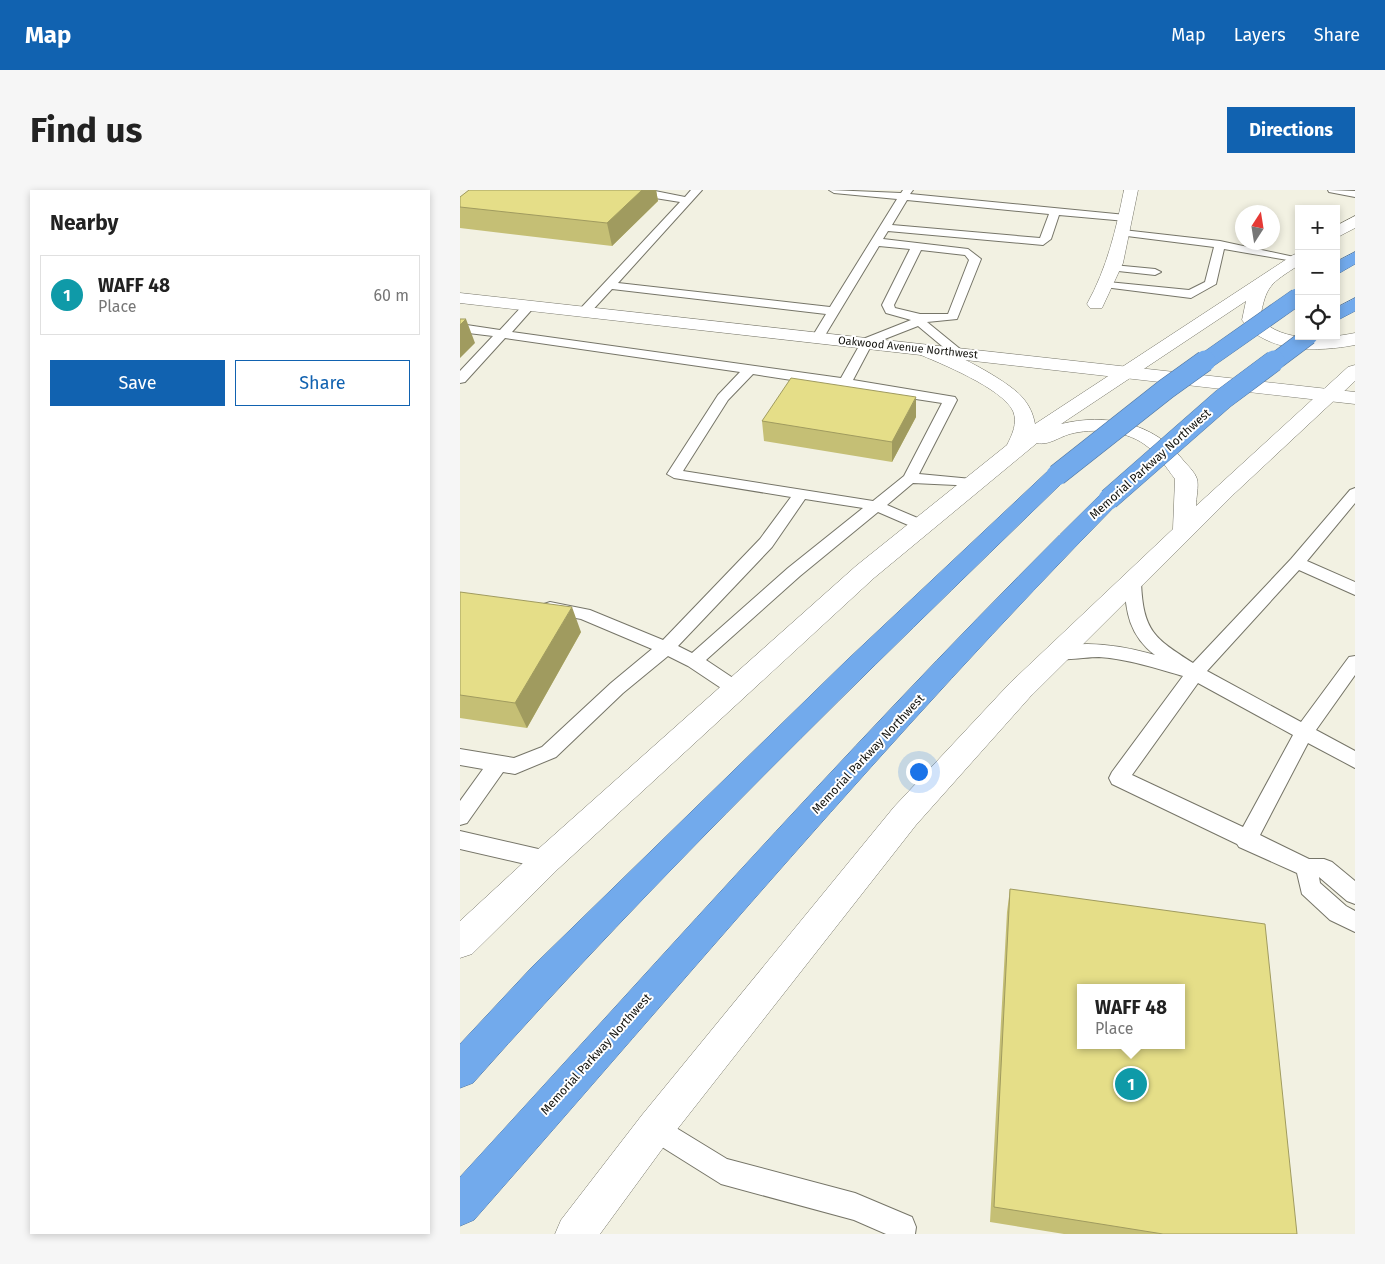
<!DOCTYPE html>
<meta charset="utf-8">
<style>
:root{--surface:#fff;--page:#f6f6f6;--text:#222;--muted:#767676;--line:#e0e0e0;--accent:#1162b0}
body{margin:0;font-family:"Fira Sans",sans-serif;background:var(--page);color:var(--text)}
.controls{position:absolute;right:15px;top:15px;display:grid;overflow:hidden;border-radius:0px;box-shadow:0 2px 8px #0003}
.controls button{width:45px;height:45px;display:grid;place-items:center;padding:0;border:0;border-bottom:1px solid var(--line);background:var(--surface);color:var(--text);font:25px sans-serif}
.compass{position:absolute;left:775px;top:15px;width:45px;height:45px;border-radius:50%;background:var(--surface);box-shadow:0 2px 8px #0003;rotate:12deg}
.you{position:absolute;left:458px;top:581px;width:18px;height:18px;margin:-12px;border:4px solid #fff;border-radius:50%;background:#1a73e8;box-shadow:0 0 0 8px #1a73e833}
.badge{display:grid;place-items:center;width:32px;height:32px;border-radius:50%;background:var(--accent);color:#fff;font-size:16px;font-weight:700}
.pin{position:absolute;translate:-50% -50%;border:2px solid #fff;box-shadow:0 1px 5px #0006}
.popup{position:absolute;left:617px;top:794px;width:108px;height:65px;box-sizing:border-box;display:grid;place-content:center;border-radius:0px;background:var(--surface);filter:drop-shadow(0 1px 4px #0005);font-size:16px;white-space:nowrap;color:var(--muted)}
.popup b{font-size:19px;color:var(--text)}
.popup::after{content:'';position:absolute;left:50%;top:100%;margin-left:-10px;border:10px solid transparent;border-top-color:var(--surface)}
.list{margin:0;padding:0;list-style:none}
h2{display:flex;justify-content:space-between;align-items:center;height:65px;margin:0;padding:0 20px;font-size:21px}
h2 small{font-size:16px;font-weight:400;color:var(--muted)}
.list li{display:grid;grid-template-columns:32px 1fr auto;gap:15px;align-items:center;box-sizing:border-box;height:80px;margin:0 10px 10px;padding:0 10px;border:1px solid var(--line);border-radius:0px}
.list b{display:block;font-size:19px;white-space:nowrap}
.list p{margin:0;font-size:16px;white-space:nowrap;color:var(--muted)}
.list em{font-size:16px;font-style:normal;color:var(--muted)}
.actions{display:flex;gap:10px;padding:15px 20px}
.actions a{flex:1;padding:11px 0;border:1px solid var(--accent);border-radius:0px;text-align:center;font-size:18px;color:var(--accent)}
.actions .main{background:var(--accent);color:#fff}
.icon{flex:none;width:28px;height:28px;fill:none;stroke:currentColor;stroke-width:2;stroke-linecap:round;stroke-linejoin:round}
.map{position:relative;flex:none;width:895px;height:1044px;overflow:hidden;border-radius:0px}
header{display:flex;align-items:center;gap:30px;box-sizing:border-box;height:70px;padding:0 25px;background:var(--accent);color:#fff}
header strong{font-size:24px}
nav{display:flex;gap:28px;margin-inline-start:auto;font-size:18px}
.intro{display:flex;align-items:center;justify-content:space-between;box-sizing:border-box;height:120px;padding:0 30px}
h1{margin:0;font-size:35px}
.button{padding:12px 22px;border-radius:0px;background:var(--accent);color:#fff;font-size:18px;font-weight:700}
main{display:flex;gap:30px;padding:0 30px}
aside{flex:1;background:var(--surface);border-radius:0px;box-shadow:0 2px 8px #0003}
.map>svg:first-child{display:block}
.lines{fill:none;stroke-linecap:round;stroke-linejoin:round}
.service-casing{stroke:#767568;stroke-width:2}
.minor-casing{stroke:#767568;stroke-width:1}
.tertiary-casing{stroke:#767568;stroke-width:1}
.secondary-casing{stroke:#767568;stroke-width:1}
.motorway-casing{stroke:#51769f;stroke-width:1}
.service{fill:#fff;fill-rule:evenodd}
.minor{fill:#fff;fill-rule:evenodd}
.tertiary{fill:#fff;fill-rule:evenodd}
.secondary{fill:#fff;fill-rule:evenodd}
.motorway{fill:#72aaec;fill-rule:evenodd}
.motorway-bridge-far1-casing{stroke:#51769f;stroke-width:18;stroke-linecap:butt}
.motorway-bridge-casing{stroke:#51769f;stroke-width:22;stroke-linecap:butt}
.motorway-bridge-far1{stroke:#72aaec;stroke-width:17}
.motorway-bridge{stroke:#72aaec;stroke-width:21}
.wall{fill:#c5bf75}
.shaded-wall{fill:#a09b5f}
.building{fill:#e5de88;stroke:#a09b5f;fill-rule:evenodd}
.labels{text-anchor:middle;stroke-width:4;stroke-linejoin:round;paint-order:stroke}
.far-street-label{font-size:11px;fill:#14140f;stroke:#fff}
.street-label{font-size:12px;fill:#14140f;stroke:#fff}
</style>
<header>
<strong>Map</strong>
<nav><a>Map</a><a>Layers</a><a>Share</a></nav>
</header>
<div class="intro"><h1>Find us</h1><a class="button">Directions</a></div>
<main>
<aside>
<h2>Nearby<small></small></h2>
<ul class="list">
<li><span class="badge" style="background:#0f9aa8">1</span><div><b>WAFF 48</b><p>Place</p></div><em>60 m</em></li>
</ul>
<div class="actions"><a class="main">Save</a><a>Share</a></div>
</aside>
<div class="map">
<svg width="895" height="1044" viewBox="0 0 895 1044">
<rect width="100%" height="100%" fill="#f2f1e2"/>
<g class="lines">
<defs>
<path id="service" d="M175,0H190L225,7L231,0H242L158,93L370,117L437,9L374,3L369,0L441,3L443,0H453L450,4L666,25L671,28L666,31L599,25L591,49L583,55L428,41L423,49L508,59L521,69L497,129L467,132L505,163L504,166H494L458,136L412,154L393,190L495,207L497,210L459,284L512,289L517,290L519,293L517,296L453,293L427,315L467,332L469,335L467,338H455L418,322L340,386L246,470L282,494L285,499L282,504L276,506L270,504L228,476L208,466L163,503L96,567L55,584L43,582L7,633L0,635V611L23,579L0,575V559L54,568L82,557L151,493L192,459L121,429L84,422L81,418L84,414L90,412L130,420L203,450L300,349L331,307L214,288L207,284L258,205L280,182L45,148L5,192L0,193V181L33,146L0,142V134L40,140L65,113L69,112L75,116L52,142L381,188L403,149L451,130L426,123L422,115L450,59L419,56L364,147L358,151L352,147L366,124L152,99L128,125H120L118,122L120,119L220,12L195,8ZM447,10L589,24L580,48L432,35ZM461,60L505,65L509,70L488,124H460L435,118L434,115ZM293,184L482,213L444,286L413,311L223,281L268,210ZM345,309L403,318L328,378L232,463L218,456L312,357Z
M868,0L895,1V7L869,2Z
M663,40L760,51L839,68V72L764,59L756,94L731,108L644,97V93L648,92L729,100L745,92L754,57L659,45L658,43Z
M653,75L695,79L701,82L695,85L649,80L647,78Z
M895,298V313L847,371L895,392V405L839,380L747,481L841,532L889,467L895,466V485L856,540L895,561V578L848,553L800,645L849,669H864L872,672L895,691V714L887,711L859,687L860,693L886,716L895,721V742L870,730L842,704L837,683L779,657L777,654L652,594L649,588L652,582L723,486C695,478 668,469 639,467C623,467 607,472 592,467L589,463L592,459C624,449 663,456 695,465C670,446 665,422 665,392L667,388H679L681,392C683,441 694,448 733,473L831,369L890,300ZM738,493L833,545L783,637L672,585Z
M0,641L87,661L95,664L98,670L95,676L87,679L0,659Z
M195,925L267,969L395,1003L452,1027L456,1037L455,1044H426L394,1030L261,994L186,947L182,938L186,929Z"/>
<path id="minor" d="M664,0H678L663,73L642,118H630L627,114C647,78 656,40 664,0Z"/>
<path id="tertiary" d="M0,103L895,202V214L0,113Z"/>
<path id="secondary" d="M895,26V38L876,48V36Z
M839,63V75C810,94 806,95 800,129C824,153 864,149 895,143V155C859,162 806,164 782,130L786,111L601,234C645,223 694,232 723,270C727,275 735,282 737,289C739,296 736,308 736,316L888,177L895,175V191L775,303L570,507L456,635L208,951L140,1044H95L101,1030L182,925L434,617L550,493L713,339L715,289C706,277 697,263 684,254C664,240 633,238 610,244C599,247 588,256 577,253L414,388L98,679L12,764L0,768V731L76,661L396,376L547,255C552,245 558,233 553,221C542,198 480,173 456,163L454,159L456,155C476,150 549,191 562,207C569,215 573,223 575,234L833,65Z"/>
<path id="motorway" d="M895,62V74L876,85V72Z
M895,108V121L876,131V118Z
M597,278L605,280L608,285L605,290C403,486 200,682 13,893L0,898V854L72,777L387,470L589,280Z
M649,302L657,304L660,309L657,314C432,543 226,789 14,1030L0,1036V987C211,757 418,523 641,304Z"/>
</defs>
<!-- service casing -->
<use href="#service" class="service-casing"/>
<!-- minor casing -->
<use href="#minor" class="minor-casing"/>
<!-- tertiary casing -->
<use href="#tertiary" class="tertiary-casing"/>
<!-- secondary casing -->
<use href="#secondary" class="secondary-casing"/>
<!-- motorway casing -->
<use href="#motorway" class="motorway-casing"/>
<!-- service -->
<use href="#service" class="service"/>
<!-- minor -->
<use href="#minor" class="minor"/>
<!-- tertiary -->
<use href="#tertiary" class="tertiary"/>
<!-- secondary -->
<use href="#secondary" class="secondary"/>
<!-- motorway -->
<use href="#motorway" class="motorway"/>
<defs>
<path id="motorway-bridge-far1" d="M743,173L837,107
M813,173L849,146"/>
<path id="motorway-bridge" d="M597,285L706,199L745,171
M649,309L763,209L814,171"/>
</defs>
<!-- motorway-bridge-far1 casing -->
<use href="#motorway-bridge-far1" class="motorway-bridge-far1-casing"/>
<!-- motorway-bridge casing -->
<use href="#motorway-bridge" class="motorway-bridge-casing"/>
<!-- motorway-bridge-far1 -->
<use href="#motorway-bridge-far1" class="motorway-bridge-far1"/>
<!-- motorway-bridge -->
<use href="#motorway-bridge" class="motorway-bridge"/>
</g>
<!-- wall -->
<path class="wall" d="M9,0H196L198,11L152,56L0,38V7Z
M456,227L432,272L304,251L302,231Z
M0,402L121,442L67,538L0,528Z
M550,699L837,1044H604L530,1032L547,722Z"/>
<!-- shaded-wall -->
<path class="shaded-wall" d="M182,0H196L198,11L152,56L147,33Z
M6,129L15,153L0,168V135Z
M456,207V227L432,272V252Z
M112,417L121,442L67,538L55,513Z"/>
<!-- building -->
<path class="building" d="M9,0H182L147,33L0,17V7Z
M0,129H6L0,135Z
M331,188L456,207L432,252L302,231Z
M0,402L112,417L55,513L0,505Z
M550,699L805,734L837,1044H703L534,1017ZM621,798H721V855H621Z"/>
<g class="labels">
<!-- far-street labels -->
<g class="far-street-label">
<text transform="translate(448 157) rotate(6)" y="4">Oakwood Avenue Northwest</text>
</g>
<!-- street labels -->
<g class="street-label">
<text transform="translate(690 274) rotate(-42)" y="4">Memorial Parkway Northwest</text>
<text transform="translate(408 564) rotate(-47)" y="4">Memorial Parkway Northwest</text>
<text transform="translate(136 864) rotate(-48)" y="4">Memorial Parkway Northwest</text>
</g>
</g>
</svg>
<div class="controls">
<button>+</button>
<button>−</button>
<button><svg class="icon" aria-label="locate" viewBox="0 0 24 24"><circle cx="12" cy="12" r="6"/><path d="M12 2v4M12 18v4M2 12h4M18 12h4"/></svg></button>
</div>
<svg class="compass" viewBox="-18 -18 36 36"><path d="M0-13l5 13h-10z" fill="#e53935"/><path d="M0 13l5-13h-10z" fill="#767676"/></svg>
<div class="you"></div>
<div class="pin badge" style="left:671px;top:894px;background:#0f9aa8">1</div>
<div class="popup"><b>WAFF 48</b>Place</div>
</div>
</main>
